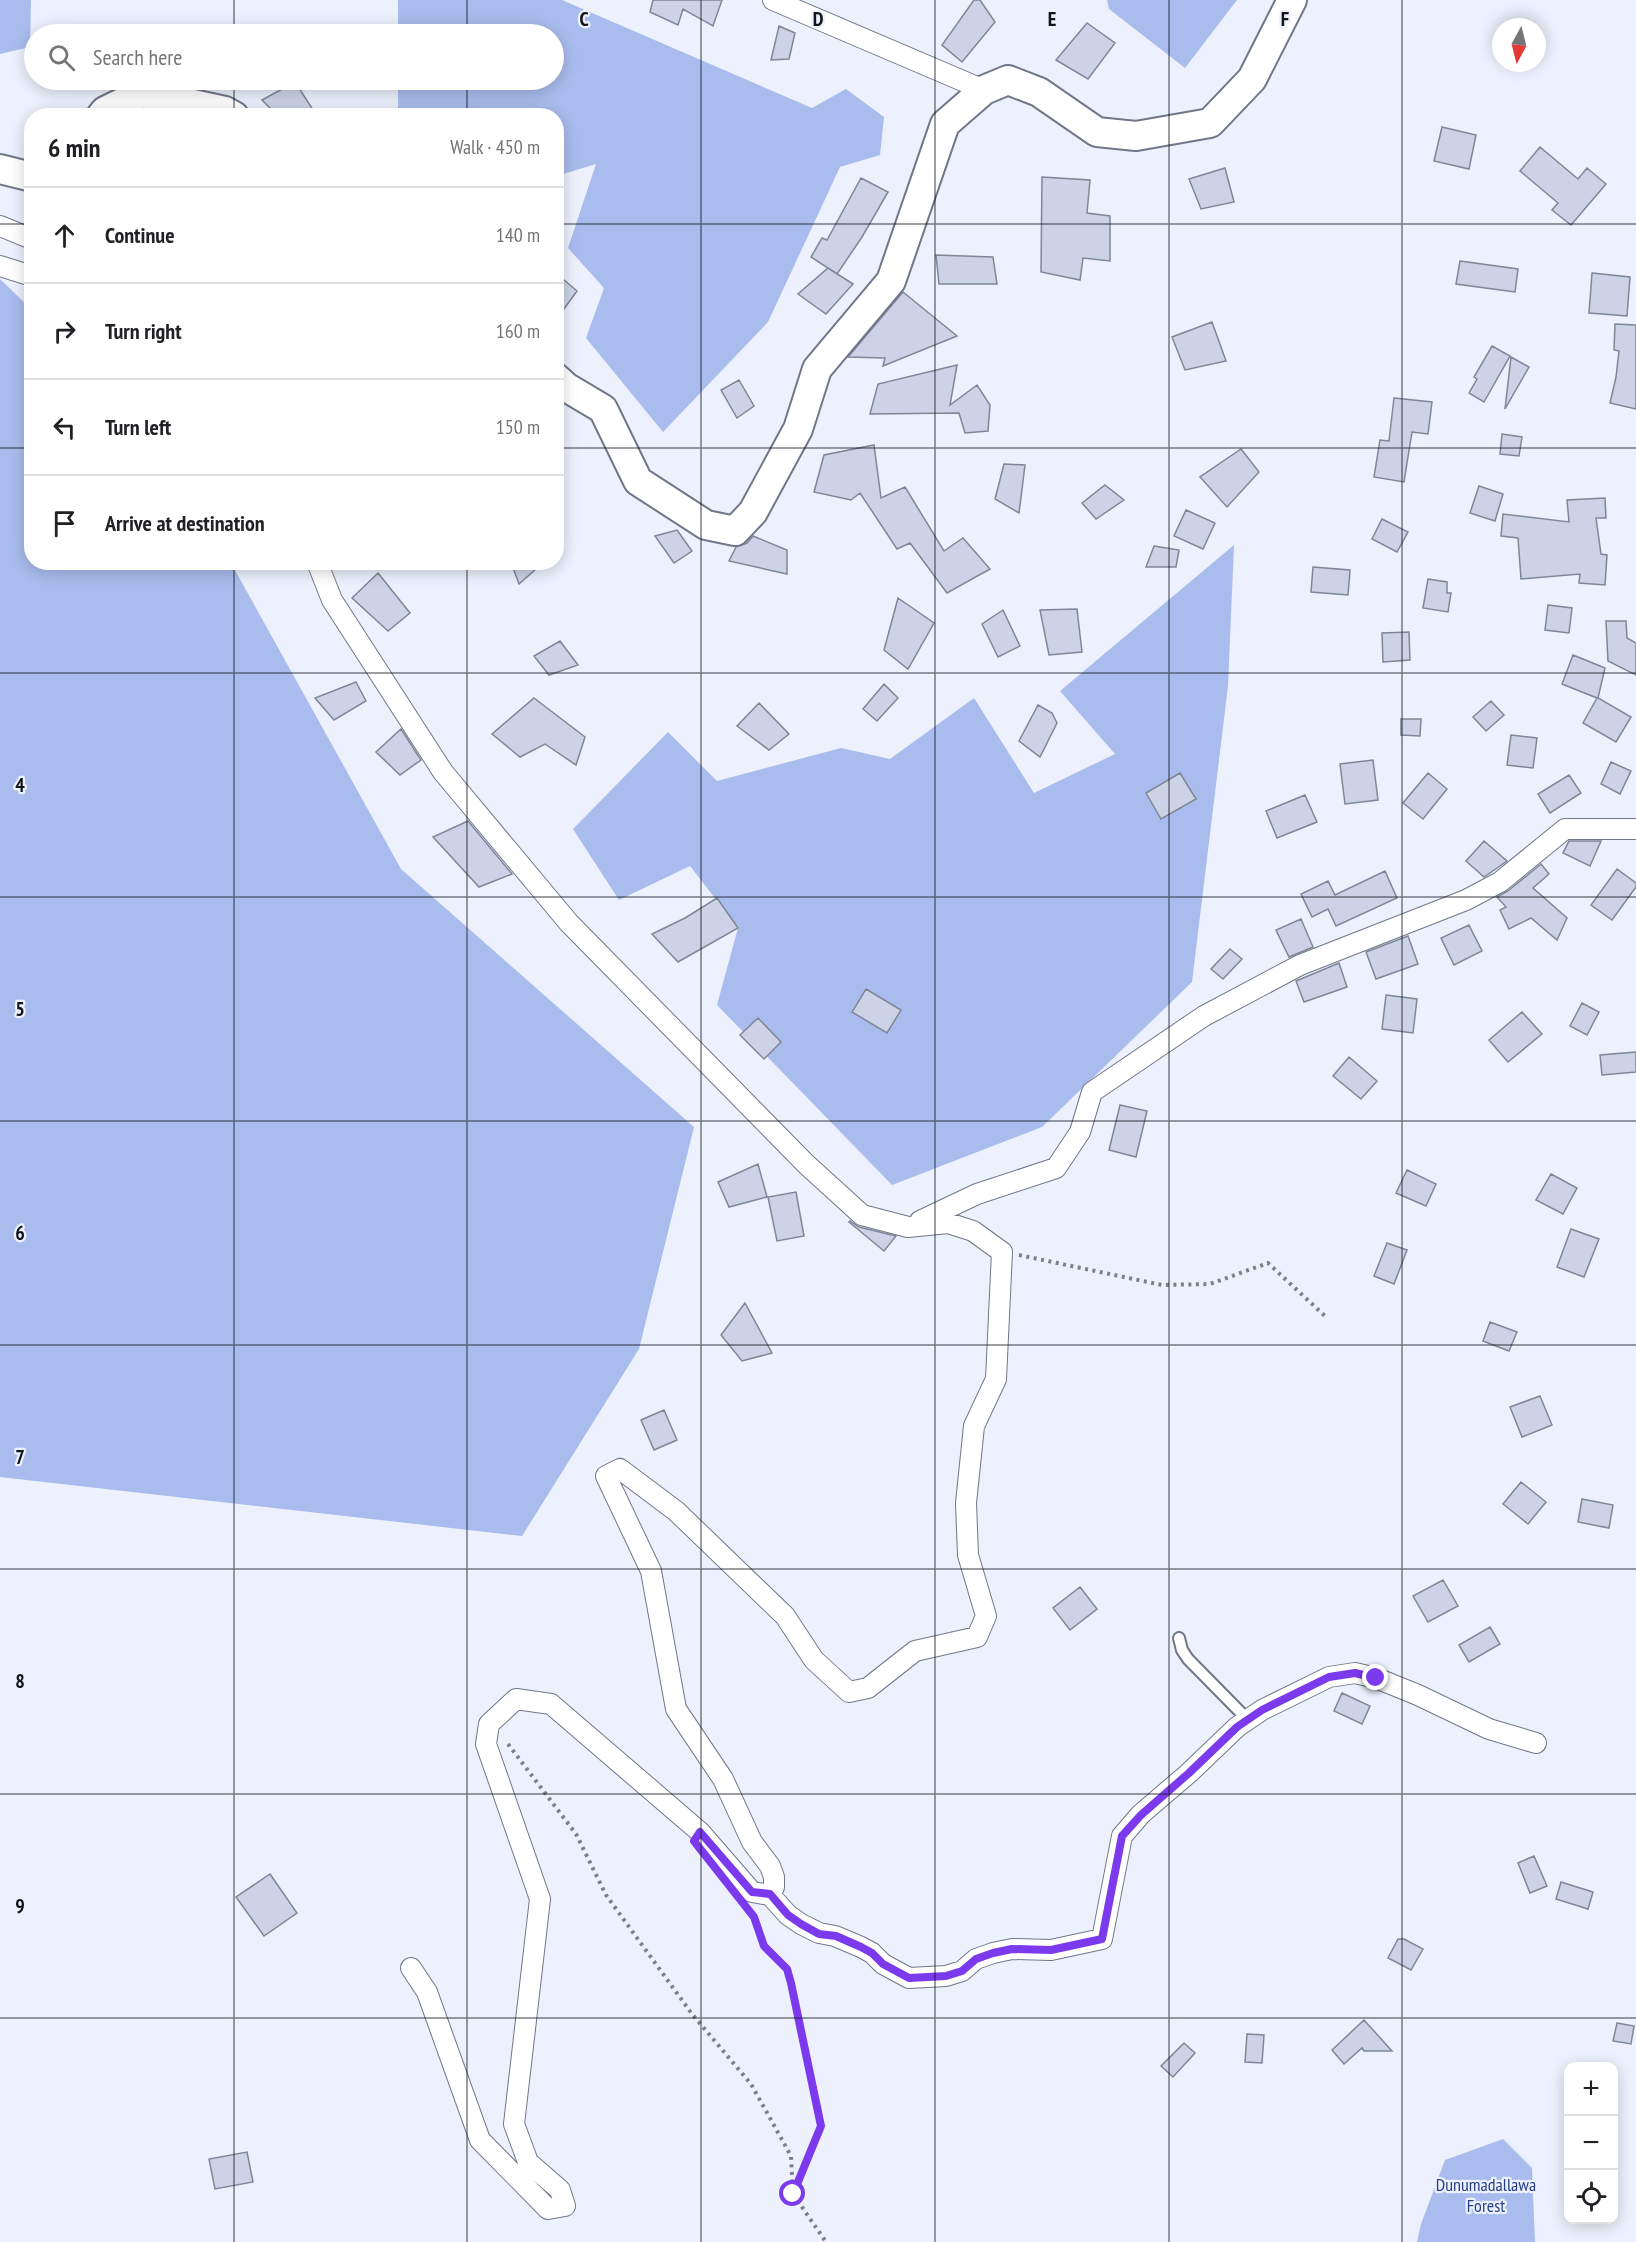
<!DOCTYPE html>
<meta charset="utf-8">
<style>
:root{--surface:#fff;--page:#f6f6f6;--text:#202124;--muted:#757577;--line:#e0e0e0}
body{margin:0;font-family:"PT Sans Narrow",sans-serif;background:var(--page);color:var(--text)}
.controls{position:absolute;right:18px;bottom:18px;display:grid;overflow:hidden;border-radius:12px;box-shadow:0 3px 15px #0003}
.controls button{width:54px;height:54px;display:grid;place-items:center;padding:0;border:0;border-bottom:2px solid var(--line);background:var(--surface);color:var(--text);font:30px sans-serif}
.compass{position:absolute;left:1492px;top:18px;width:54px;height:54px;border-radius:50%;background:var(--surface);box-shadow:0 3px 15px #0003;rotate:187deg}
.stop{position:absolute;width:18px;height:18px;margin:-14px;border:4px solid #7c3aed;border-radius:50%;background:#fff}
.stop.end{background:#7c3aed;border-color:#fff;box-shadow:0 2px 6px #0008}
.list{margin:0;padding:0;list-style:none}
h2{display:flex;justify-content:space-between;align-items:center;height:78px;margin:0;padding:0 24px;font-size:26px}
h2 small{font-size:20px;font-weight:400;color:var(--muted)}
.list li{display:grid;grid-template-columns:39px 1fr auto;gap:18px;align-items:center;box-sizing:border-box;height:96px;padding:0 24px;border-top:2px solid var(--line)}
.list b{display:block;font-size:22px;white-space:nowrap}
.list em{font-size:20px;font-style:normal;color:var(--muted)}
.icon{flex:none;width:33px;height:33px;fill:none;stroke:currentColor;stroke-width:2;stroke-linecap:round;stroke-linejoin:round}
.map{position:relative;flex:none;width:1636px;height:2242px;overflow:hidden}
.search{position:absolute;background:var(--surface);box-shadow:0 3px 15px #0003;left:24px;top:24px;width:540px;height:66px;display:flex;align-items:center;gap:15px;box-sizing:border-box;padding:0 21px;border-radius:33px;color:var(--muted);font-size:22px}
.panel{position:absolute;background:var(--surface);box-shadow:0 3px 15px #0003;left:24px;top:108px;width:540px;height:462px;border-radius:24px}
.map>svg:first-child{display:block}
.green{fill:#a9bced}
.building{fill:#ccd3e7;stroke:#7f8698;stroke-width:1.5}
.lines{fill:none;stroke-linecap:round;stroke-linejoin:round}
.lane-casing{stroke:#707788;stroke-width:14}
.street-casing{stroke:#707788;stroke-width:22}
.secondary-casing{stroke:#707788;stroke-width:32}
.path{stroke:#7d808a;stroke-width:4;stroke-dasharray:3 4.5;stroke-linecap:butt}
.lane{stroke:#fff;stroke-width:10}
.street{stroke:#fff;stroke-width:20}
.secondary{stroke:#fff;stroke-width:28}
.route{stroke:#7c3aed;stroke-width:8}
.grid{fill:none;stroke:#12141b;stroke-width:1.5;stroke-opacity:0.55}
.labels{text-anchor:middle;stroke-width:4.5;stroke-linejoin:round;paint-order:stroke}
.park-label{font-size:18px;fill:#293e89;stroke:#ecf1fd}
.grid-label{font-size:20px;text-anchor:middle;font-weight:bold;fill:#12141b;stroke:#ecf1fd;stroke-width:4.5;stroke-linejoin:round;paint-order:stroke}
</style>
<div class="map">
<svg width="1636" height="2242" viewBox="0 0 1636 2242">
<rect width="100%" height="100%" fill="#ecf1fd"/>
<!-- green -->
<path class="green" d="M0,0H31L30,47L0,54Z
M398,0H562L812,108L846,89L884,117L880,155L840,167L768,322L663,432L586,338L604,288L568,248L596,164L557,176L556,116L398,115V80H554V34H398Z
M1107,0H1237L1185,68L1109,9Z
M0,279L31,309L32,562L231,563L401,869L694,1127L639,1349L522,1536L0,1477Z
M1234,545L1228,686L1192,982L1042,1127L892,1185L717,1005L738,928L690,866L619,900L573,829L668,732L717,781L841,748L890,759L974,698L1034,793L1115,754L1060,691Z
M1503,2139L1532,2168L1535,2242H1417L1421,2224L1445,2160Z"/>
<!-- building -->
<path class="building" d="M653,0H722L713,26L683,9L678,25L650,12Z
M974,0H980L995,22L962,62L942,45Z
M1087,23L1115,43L1088,79L1056,60Z
M779,26L795,33L789,59L771,60Z
M295,82L317,116H278L262,100Z
M1442,127L1476,135L1469,169L1434,161Z
M1540,147L1578,179L1587,168L1606,184L1571,225L1552,210L1558,203L1520,171Z
M1225,168L1234,202L1201,209L1189,179Z
M1042,177L1090,180L1087,213L1110,216V261L1083,258L1080,280L1041,272Z
M861,178L888,192L862,237L837,274L811,257L822,238L827,240Z
M936,255L993,257L997,284H939Z
M1460,261L1518,269L1515,292L1456,284Z
M828,268L853,284L826,314L798,294Z
M556,273L577,291L556,320Z
M1592,273L1630,277L1627,316L1589,313Z
M903,292L957,336L883,366L885,358L848,357Z
M1212,322L1226,361L1185,370L1172,337Z
M1615,324L1636,325V409L1610,403L1616,377L1619,351L1614,350Z
M1492,346L1510,356L1484,402L1469,393L1477,379L1474,377Z
M1511,357L1529,367L1505,409Z
M957,365L950,405L977,385L990,405L988,431L965,433L959,413L870,414L878,384Z
M739,380L754,406L737,418L721,390Z
M1394,398L1432,402L1428,434L1412,432L1404,482L1374,477L1380,440L1389,441Z
M1502,434L1522,437L1519,456L1500,454Z
M874,445L881,498L905,487L944,551L963,538L990,569L947,593L910,543L897,549L860,493L851,500L814,492L824,455Z
M1241,449L1259,472L1227,507L1200,477Z
M1004,464L1025,465L1019,513L995,499Z
M1105,485L1124,500L1096,519L1082,503Z
M1479,486L1503,494L1495,521L1470,513Z
M1605,498L1606,518H1596L1601,554L1607,555L1605,585L1579,583L1580,574L1521,579L1518,538L1501,536L1503,514L1569,522L1567,500Z
M1186,510L1215,523L1203,549L1174,536Z
M1382,519L1408,532L1397,552L1372,539Z
M677,530L692,551L674,563L655,536Z
M753,536L787,550V574L729,561L736,547L747,543Z
M1154,546L1179,550L1176,567H1146Z
M511,562H544L519,584Z
M1313,567L1350,570L1348,595L1311,592Z
M378,573L410,613L388,631L352,598Z
M1428,579L1447,582V593H1451L1448,612L1423,608Z
M898,598L934,623L908,669L884,650Z
M1548,605L1572,608L1569,633L1545,630Z
M1077,609L1082,652L1049,655L1040,610Z
M1003,610L1020,646L998,657L982,624Z
M1606,621H1626L1627,638L1636,643V675L1608,661Z
M1409,632L1410,660L1383,662L1382,633Z
M560,641L578,665L549,675L534,656Z
M1573,655L1605,668L1598,698L1631,717L1616,742L1583,723L1597,698L1562,684Z
M356,682L366,701L334,720L315,698Z
M884,684L898,698L877,721L863,709Z
M534,698L585,737L576,765L545,744L520,757L492,734Z
M1491,701L1504,715L1486,731L1473,717Z
M759,703L789,734L769,750L737,726Z
M1038,705L1052,713L1057,723L1040,757L1019,741Z
M1401,719H1421L1420,736L1401,735Z
M401,729L421,760L400,775L376,752Z
M1511,735L1537,738L1533,768L1507,765Z
M1373,760L1378,800L1345,804L1340,764Z
M1611,762L1631,771L1620,794L1601,784Z
M1180,773L1196,799L1161,819L1146,793Z
M1428,773L1447,789L1423,819L1403,803Z
M1569,775L1581,793L1550,813L1538,794Z
M1305,795L1317,822L1277,838L1266,811Z
M468,821L512,874L479,887L433,837Z
M1484,841L1507,861L1484,877L1466,861Z
M1569,841H1601L1590,866L1563,853Z
M1541,864L1549,874L1533,888L1567,918L1557,940L1531,918L1509,929L1500,910L1506,907L1497,897L1508,891Z
M1617,869L1636,883V887L1612,920L1591,905Z
M1385,871L1397,898L1336,926L1328,909L1312,917L1301,894L1328,881L1335,895Z
M717,898L738,928L678,962L652,934L685,918Z
M1301,919L1313,947L1289,957L1276,930Z
M1469,925L1482,951L1454,965L1441,938Z
M1408,936L1418,964L1376,979L1366,952Z
M1230,949L1242,959L1223,979L1211,969Z
M1339,963L1347,987L1304,1002L1296,981Z
M866,989L901,1010L887,1033L852,1012Z
M1386,995L1417,999L1413,1033L1382,1029Z
M1582,1003L1599,1012L1587,1035L1570,1026Z
M1522,1012L1542,1034L1508,1062L1489,1040Z
M758,1018L781,1042L764,1059L740,1035Z
M1636,1052V1072L1602,1075L1600,1055Z
M1349,1057L1377,1081L1361,1099L1333,1076Z
M1120,1105L1147,1111L1136,1157L1109,1150Z
M758,1164L767,1197L729,1207L718,1182Z
M1407,1170L1436,1184L1426,1206L1396,1193Z
M1551,1174L1577,1188L1563,1214L1536,1200Z
M796,1192L804,1236L777,1241L768,1197Z
M850,1221L859,1227L896,1236L884,1251L849,1222Z
M1571,1229L1599,1239L1584,1277L1557,1267Z
M1387,1243L1407,1250L1394,1284L1374,1276Z
M745,1303L772,1353L742,1361L721,1335Z
M1490,1322L1517,1332L1509,1351L1483,1341Z
M1540,1396L1552,1425L1522,1437L1510,1407Z
M664,1410L677,1440L654,1450L641,1420Z
M1521,1482L1546,1502L1528,1524L1503,1504Z
M1582,1499L1613,1505L1609,1528L1578,1522Z
M1443,1580L1458,1606L1428,1622L1413,1596Z
M1080,1587L1097,1609L1070,1630L1053,1608Z
M1490,1627L1500,1644L1469,1662L1459,1645Z
M1342,1693L1370,1706L1362,1724L1334,1711Z
M1534,1856L1547,1886L1530,1893L1518,1863Z
M270,1874L297,1913L264,1936L236,1897Z
M1561,1882L1593,1892L1588,1909L1556,1899Z
M1398,1939H1404L1423,1949L1411,1970L1388,1958Z
M1364,2020L1392,2051H1364L1362,2048L1344,2064L1332,2050Z
M1617,2023L1634,2026L1631,2044L1613,2041Z
M1247,2034L1264,2035L1262,2063L1245,2062Z
M1184,2043L1195,2053L1173,2077L1161,2066Z
M247,2152L253,2182L215,2189L209,2159Z"/>
<g class="lines">
<defs>
<path id="lane" d="M1179,1638L1182,1650L1188,1659L1248,1720"/>
<path id="street" d="M773,0L984,90
M0,226L32,239
M0,266L32,276
M317,562L332,600L443,772L569,923L806,1164L862,1215L908,1227L948,1223L973,1231L1002,1252L996,1379L974,1426L966,1503L968,1555L986,1616L977,1637L915,1651L868,1688L849,1692L814,1660L785,1616L676,1511L620,1469L606,1476L651,1571L676,1709L723,1779L752,1842L770,1866L774,1877V1887L770,1895L752,1892L700,1832L551,1704L516,1699L489,1724L486,1744L540,1899L514,2124L528,2162L560,2190L565,2206L548,2209L480,2140L427,1992L411,1968
M920,1221L977,1194L1056,1168L1080,1132L1092,1092L1204,1016L1300,965L1466,900L1500,882L1565,829H1636
M770,1895L788,1915L801,1924L819,1933L835,1936L861,1947L872,1953L883,1964L909,1978L946,1976L962,1971L976,1959L993,1953L1012,1949L1051,1950L1102,1939L1122,1836L1141,1814L1189,1773L1237,1727L1262,1710L1329,1677L1355,1673L1376,1678L1418,1695L1489,1729L1536,1743"/>
<path id="secondary" d="M101,116L105,111L142,93L225,111L234,116
M0,169L32,177
M556,378L566,387L603,409L638,481L706,525L735,531L753,512L798,429L817,369L891,281L945,124L984,90L1008,80L1039,92L1097,132L1136,136L1210,123L1252,79L1292,0"/>
</defs>
<!-- lane casing -->
<use href="#lane" class="lane-casing"/>
<!-- street casing -->
<use href="#street" class="street-casing"/>
<!-- secondary casing -->
<use href="#secondary" class="secondary-casing"/>
<!-- path -->
<path class="path" d="M1019,1255L1162,1285L1210,1284L1268,1263L1326,1317
M508,1744L576,1834L606,1895L692,2014L751,2084L791,2156L793,2194L826,2242
M748,1911L754,1917L764,1946L787,1969L821,2126L794,2193"/>
<!-- lane -->
<use href="#lane" class="lane"/>
<!-- street -->
<use href="#street" class="street"/>
<!-- secondary -->
<use href="#secondary" class="secondary"/>
</g>
<g class="lines">
<!-- route -->
<path class="route" d="M793,2194L821,2126L791,1983L787,1969L764,1946L754,1917L694,1841L700,1832L752,1892L770,1894L788,1915L801,1924L819,1934L836,1936L861,1947L872,1953L883,1964L909,1978L946,1976L962,1971L976,1959L993,1953L1012,1949L1051,1950L1102,1939L1122,1836L1141,1815L1189,1773L1237,1727L1262,1710L1329,1677L1355,1673L1376,1678"/>
</g>
<!-- grid -->
<path class="grid" d="M234,0V34M467,0V34M701,0V2242M935,0V2242M1169,0V2242M1402,0V2242M234,80V116M467,80V116M0,224H32M556,224H1636M0,448H32M556,448H1636M234,562V2242M467,562V2242M0,673H1636M0,897H1636M0,1121H1636M0,1345H1636M0,1569H1636M0,1794H1636M0,2018H1636"/>
<g class="labels">
<!-- park labels -->
<g class="park-label">
<text x="1486" y="2191">Dunumadallawa<tspan x="1486" dy="21">Forest</tspan></text>
</g>
</g>
<g class="grid-label">
<text x="584" y="26">C</text>
<text x="818" y="26">D</text>
<text x="1052" y="26">E</text>
<text x="1285" y="26">F</text>
<text x="20" y="792">4</text>
<text x="20" y="1016">5</text>
<text x="20" y="1240">6</text>
<text x="20" y="1464">7</text>
<text x="20" y="1688">8</text>
<text x="20" y="1913">9</text>
</g>
</svg>
<div class="controls">
<button>+</button>
<button>−</button>
<button><svg class="icon" aria-label="locate" viewBox="0 0 24 24"><circle cx="12" cy="12" r="6"/><path d="M12 2v4M12 18v4M2 12h4M18 12h4"/></svg></button>
</div>
<svg class="compass" viewBox="-18 -18 36 36"><path d="M0-13l5 13h-10z" fill="#e53935"/><path d="M0 13l5-13h-10z" fill="#757577"/></svg>
<div class="stop" style="left:793px;top:2194px"></div>
<div class="stop end" style="left:1376px;top:1678px"></div>
<div class="search"><svg class="icon" aria-label="search" viewBox="0 0 24 24"><circle cx="10" cy="10" r="6"/><path d="M15 15l6 6"/></svg>Search here</div>
<section class="panel">
<h2>6 min<small>Walk · 450 m</small></h2>
<ul class="list">
<li><svg class="icon" aria-label="ahead" viewBox="0 0 24 24"><path d="M12 20V5M6 11l6-6 6 6"/></svg><div><b>Continue</b></div><em>140 m</em></li>
<li><svg class="icon" aria-label="right" viewBox="0 0 24 24"><path d="M7 20v-9h11M14 6l5 5-5 5"/></svg><div><b>Turn right</b></div><em>160 m</em></li>
<li><svg class="icon" aria-label="left" viewBox="0 0 24 24"><path d="M17 20v-9H6M10 6l-5 5 5 5"/></svg><div><b>Turn left</b></div><em>150 m</em></li>
<li><svg class="icon" aria-label="arrive" viewBox="0 0 24 24"><path d="M6 21V4h12l-3 4 3 4H6"/></svg><div><b>Arrive at destination</b></div></li>
</ul>
</section>
</div>
